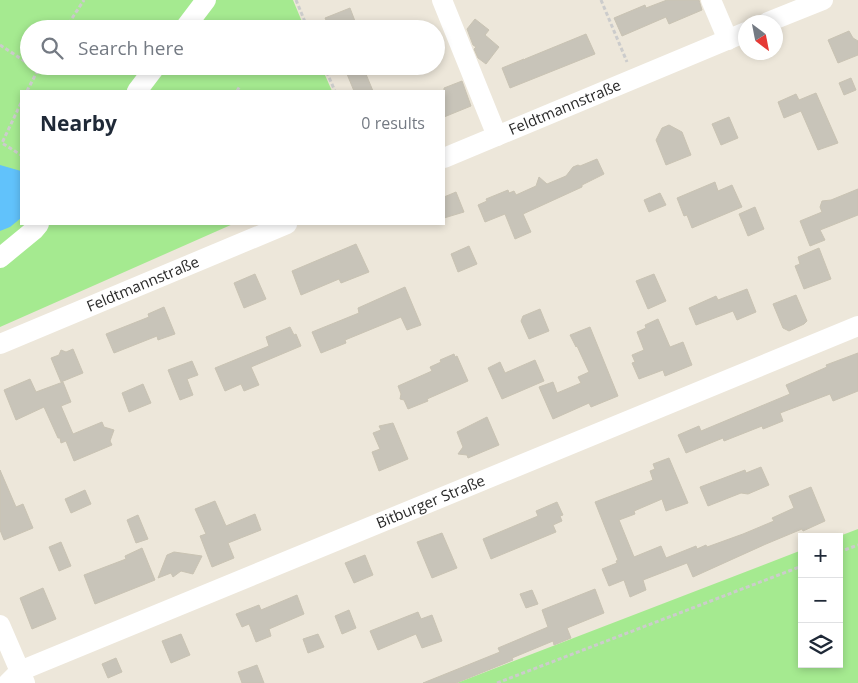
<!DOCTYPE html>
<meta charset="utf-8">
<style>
:root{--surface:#fff;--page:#f6f6f7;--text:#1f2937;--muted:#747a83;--line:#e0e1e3}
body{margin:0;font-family:"Open Sans",sans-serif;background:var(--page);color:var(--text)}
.controls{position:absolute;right:15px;bottom:15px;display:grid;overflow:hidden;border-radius:0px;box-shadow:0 2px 8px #0003}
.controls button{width:45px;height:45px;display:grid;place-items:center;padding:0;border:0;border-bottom:1px solid var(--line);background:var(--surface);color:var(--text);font:25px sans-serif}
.compass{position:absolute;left:738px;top:15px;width:45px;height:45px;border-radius:50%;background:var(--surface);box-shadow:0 2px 8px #0003;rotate:148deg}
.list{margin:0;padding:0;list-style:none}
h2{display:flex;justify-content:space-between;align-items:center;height:65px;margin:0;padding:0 20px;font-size:21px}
h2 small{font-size:16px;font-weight:400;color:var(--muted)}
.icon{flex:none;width:28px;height:28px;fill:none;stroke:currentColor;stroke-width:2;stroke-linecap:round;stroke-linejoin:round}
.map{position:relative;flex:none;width:858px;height:683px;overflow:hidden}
.search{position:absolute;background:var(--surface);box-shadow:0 2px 8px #0003;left:20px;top:20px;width:425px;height:55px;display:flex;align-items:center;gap:12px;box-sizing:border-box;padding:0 18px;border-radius:28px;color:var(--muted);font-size:19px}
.panel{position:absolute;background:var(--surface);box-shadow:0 2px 8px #0003;left:20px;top:90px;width:425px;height:135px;border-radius:0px}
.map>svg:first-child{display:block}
.green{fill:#a5ea90}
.water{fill:#61c2fb}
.building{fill:#c8c4b9;stroke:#c9c3b3}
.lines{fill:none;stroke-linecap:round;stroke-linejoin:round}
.path{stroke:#ccc;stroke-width:3;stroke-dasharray:4 2.5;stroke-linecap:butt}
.minor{stroke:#fff;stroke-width:20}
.labels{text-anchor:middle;stroke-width:5;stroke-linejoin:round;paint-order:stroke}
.street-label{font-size:15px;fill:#292929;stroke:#fff}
</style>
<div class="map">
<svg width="858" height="683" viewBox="0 0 858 683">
<rect width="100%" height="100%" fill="#ede7da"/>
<!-- green -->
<path class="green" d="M0,0H293L305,29H29V66H321L332,91H21V224H233L0,327Z
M858,529V683H457L802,550V664H839V537H837Z"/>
<!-- water -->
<path class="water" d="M0,165L21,171V218L10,227L0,231Z"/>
<!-- building -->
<path class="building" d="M667,0H699L702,10L669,24L666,17L622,36L614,18L645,5L646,8Z
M350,8L358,29H330L325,18Z
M475,19L489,30L485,35L499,47L486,64L478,58L474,49L476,47L473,45L467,29Z
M849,31L853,38L858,41V55L838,63L828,40Z
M586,34L595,54L510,88L502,68L524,59L525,60V59Z
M363,67L373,91H354L347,74Z
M851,78L856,90L844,95L839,83Z
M462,81L471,106L444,117V88Z
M816,93L838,143L818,150L801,111L784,118L778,102L796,94L799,100Z
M729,117L738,138L721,145L712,124Z
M669,125L682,132L691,155L666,165L656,140L662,128Z
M597,159L604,174L582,185V187L523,214L531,232L515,239L505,214L485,222L478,205L487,201L486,199L508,190L509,193L514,191L516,195L536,186L539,177L547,184L566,176L573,167L578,165L580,166Z
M715,182L718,191L732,185L742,207L692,228L687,215L684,216L677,198Z
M858,189V215L820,230L825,240L810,246L800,221L822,212L820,207L822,201L831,200Z
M456,192L464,212L444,218V197Z
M660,193L666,205L649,212L644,200Z
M755,207L764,229L748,236L739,214Z
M356,244L369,272L341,283L339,279L301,295L292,271Z
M469,246L477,264L458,272L451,254Z
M819,248L831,279L804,289L795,266L800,264L798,257Z
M255,274L266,299L244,308L234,283Z
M654,274L666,301L648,309L636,281Z
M405,287L421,325L407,330L401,317L345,340L346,343L321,353L312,332L359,313L358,308Z
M747,289L756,312L737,320L733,311L696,325L689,308L716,296L718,300Z
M796,295L807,321L804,324L789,331L783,328L773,304Z
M164,307L175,334L158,340L157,336L114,353L106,334L149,317L148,314Z
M540,309L549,331L529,339L521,321L523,316Z
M658,319L670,347L683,342L692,365L665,376L663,370L639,379L632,363L635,362L632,355L644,350L637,332L646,328L645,325Z
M290,327L294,335L296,334L301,346L251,367L259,385L244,391L241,384L225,391L215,368L269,346L266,337Z
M590,327L618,396L591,407L589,403L553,419L539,387L553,382L557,393L581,383L578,377L589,372L577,346L576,347L570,335Z
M73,349L83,373L61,382L51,358L59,355L61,350L66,352Z
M858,353V391L833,401L830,394L780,413L783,421L763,429L762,426L724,441L723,438L686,453L678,435L699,426L701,431L790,394L786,385L827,367L826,365Z
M454,354L455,357L457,356L468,381L427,399L428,401L408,409L404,400L400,399L401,394L398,386L432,371L430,367L441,362L440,360Z
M535,360L544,381L502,399L488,368L500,362L505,373Z
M192,361L198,375L187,379L193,395L180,400L168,370Z
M30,379L36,392L63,382L71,402L61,406L73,434L102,422L104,427L114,430L110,441L112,445L74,461L66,441L61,443L60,438H58L44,407L16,420L4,390Z
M143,384L151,403L129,412L122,393Z
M487,417L499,445L468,458L467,455L458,454L463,447L457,432Z
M393,423L408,459L379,471L372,452L380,449L373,433L381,430L379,426Z
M669,458L688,503L666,511L662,499L634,511L635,514L619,520L634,557L661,546L666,558L696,546L697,549L706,545L707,547L743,534L774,521L772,518L794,508L789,496L811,487L825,521L803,531L802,529L766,544L693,577L687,563L643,580L646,590L630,597L624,580L609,586L602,569L617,563L616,561L618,560L595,502L653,480L650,471L655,469L653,464Z
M761,467L769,485L748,494L741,493L708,506L700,487L745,470L746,473Z
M0,470L16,507L23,504L33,528L4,540L0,530Z
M85,490L91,504L71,513L65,499Z
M215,501L226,526L255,514L261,530L228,543L234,558L212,567L200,536L206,534L195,509Z
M557,502L563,515L560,516L562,521L553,525L556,532L491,559L483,539L538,516L536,511Z
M138,515L148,539L136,543L127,520Z
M442,533L457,568L432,578L417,542Z
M61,542L71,566L59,571L49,547Z
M142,548L155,580L95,604L84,575L126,559L125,556Z
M174,552L202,556L193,574L181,571L173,577L171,573L158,578L167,555Z
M365,555L373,575L354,583L345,563Z
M43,588L56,619L32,629L20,598Z
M595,589L604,613L567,628L571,638L554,645L553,641L512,658L513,660L456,683H423L500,652L498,648L548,627L542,610Z
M532,590L538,604L526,608L520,594Z
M297,595L304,614L269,629L271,636L256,642L249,624L242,627L236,614L259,605L261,610Z
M349,610L356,628L342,634L335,616Z
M418,612L421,619L432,615L442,641L422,648L416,634L378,650L370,631Z
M181,634L190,655L171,663L162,641Z
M318,634L324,647L308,653L303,639Z
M116,658L122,672L108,678L102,664Z
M257,665L264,683H242L238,672Z"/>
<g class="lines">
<!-- path -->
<path class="path" d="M296,0L308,29
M601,0L627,62
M65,29L84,0
M0,45L29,64
M324,66L335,91
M27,91L40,66
M237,91L240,86
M21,103L2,143L21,155
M839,552L858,545
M497,683L802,566"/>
<!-- minor -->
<g class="minor">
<path d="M442,0L497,136"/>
<path d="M711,0L728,40"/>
<path d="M768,22L823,0"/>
<path d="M184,29L206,0"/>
<path d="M137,91L156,66"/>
<path id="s1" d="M444,158L746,32"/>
<path d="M0,258L34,230L39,224"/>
<path id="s2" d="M0,344L287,224"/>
<path d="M0,625L25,683"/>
<path id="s3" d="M8,683L20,671L858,326"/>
</g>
</g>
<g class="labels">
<!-- street labels -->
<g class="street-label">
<text dy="5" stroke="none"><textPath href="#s1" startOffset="131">Feldtmannstraße</textPath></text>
<text dy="5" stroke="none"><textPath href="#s2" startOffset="155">Feldtmannstraße</textPath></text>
<text dy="5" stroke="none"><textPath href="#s3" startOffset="461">Bitburger Straße</textPath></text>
</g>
</g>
</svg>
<div class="controls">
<button>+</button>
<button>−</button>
<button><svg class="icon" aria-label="layers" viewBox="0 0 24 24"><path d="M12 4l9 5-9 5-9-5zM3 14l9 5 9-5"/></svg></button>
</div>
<svg class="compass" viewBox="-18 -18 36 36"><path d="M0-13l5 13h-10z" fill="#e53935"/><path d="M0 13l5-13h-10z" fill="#747a83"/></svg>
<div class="search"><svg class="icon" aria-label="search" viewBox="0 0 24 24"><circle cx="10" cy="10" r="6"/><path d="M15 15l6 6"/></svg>Search here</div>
<section class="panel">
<h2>Nearby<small>0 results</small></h2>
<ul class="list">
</ul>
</section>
</div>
